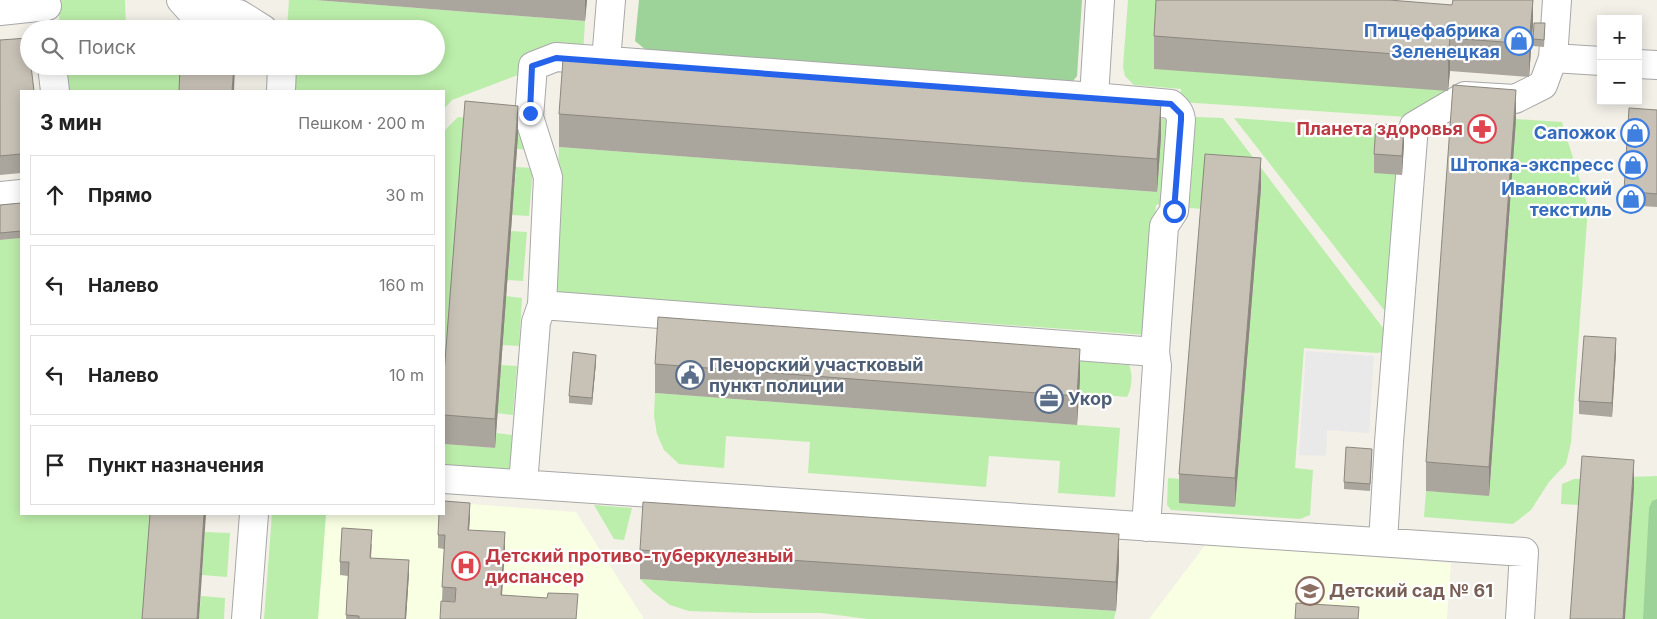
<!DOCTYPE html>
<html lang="ru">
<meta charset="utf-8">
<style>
:root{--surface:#fff;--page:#f2f2f2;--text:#222;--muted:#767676;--line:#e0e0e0}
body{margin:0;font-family:Inter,sans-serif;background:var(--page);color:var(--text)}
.controls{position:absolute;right:15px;top:15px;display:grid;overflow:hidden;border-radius:0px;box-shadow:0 2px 12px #0003}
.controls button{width:45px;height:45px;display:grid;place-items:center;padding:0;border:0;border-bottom:1px solid var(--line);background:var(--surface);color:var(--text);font:25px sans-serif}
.stop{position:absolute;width:15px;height:15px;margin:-11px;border:4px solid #2563eb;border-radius:50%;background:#fff}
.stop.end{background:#2563eb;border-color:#fff;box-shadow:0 1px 5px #0008}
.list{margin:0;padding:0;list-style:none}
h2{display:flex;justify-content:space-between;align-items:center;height:65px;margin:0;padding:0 20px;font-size:21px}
h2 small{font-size:16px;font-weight:400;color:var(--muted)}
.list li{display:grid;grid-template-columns:32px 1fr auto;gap:15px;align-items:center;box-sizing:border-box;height:80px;margin:0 10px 10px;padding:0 10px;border:1px solid var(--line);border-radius:0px}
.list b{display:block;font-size:19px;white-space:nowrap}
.list em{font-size:16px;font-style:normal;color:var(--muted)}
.icon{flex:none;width:28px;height:28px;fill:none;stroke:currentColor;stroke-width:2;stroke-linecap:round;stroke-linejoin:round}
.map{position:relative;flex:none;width:1657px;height:619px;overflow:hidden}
.search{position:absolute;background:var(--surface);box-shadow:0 2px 12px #0003;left:20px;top:20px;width:425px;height:55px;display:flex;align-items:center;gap:12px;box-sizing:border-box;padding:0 18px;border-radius:28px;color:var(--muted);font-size:19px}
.panel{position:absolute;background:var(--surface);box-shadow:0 2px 12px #0003;left:20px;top:90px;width:425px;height:425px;border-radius:0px}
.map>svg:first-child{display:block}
.education{fill:#f9ffe2}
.grass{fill:#bceeab}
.forest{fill:#9dd399}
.parking{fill:#e9e9e9}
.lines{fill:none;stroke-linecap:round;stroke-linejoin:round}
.minor-casing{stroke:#a8a8a8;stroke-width:30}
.minor{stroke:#fff;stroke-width:28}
.wall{fill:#aba69d}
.shaded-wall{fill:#8b877f}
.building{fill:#c7c1b6;stroke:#8b877f}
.route{stroke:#2563eb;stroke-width:6}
.labels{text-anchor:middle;stroke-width:4.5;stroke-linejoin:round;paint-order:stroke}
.shop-label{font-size:18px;font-weight:bold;fill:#366cbe;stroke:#fff;text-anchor:end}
.health-label{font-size:18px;font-weight:bold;fill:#be3a42;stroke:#fff;text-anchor:end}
.service-label{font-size:18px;font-weight:bold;fill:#4e5e75;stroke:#fff;text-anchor:start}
.education-label{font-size:18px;font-weight:bold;fill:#785e54;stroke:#fff;text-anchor:start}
</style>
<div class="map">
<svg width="1657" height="619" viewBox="0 0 1657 619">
<rect width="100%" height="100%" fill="#f2f0e7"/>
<!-- education -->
<path class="education" d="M444,502L576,512L644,619H318L326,514H444Z
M1206,544L1451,563L1447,619H1149Z"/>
<!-- grass -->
<path class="grass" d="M58,0H125L126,29H60Z
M289,0H315L585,21L583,55L523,73L452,100L444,109V91H294L295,66H436V29H287Z
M1128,0H1181L1449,91L1407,117L1180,102L1181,89L1134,85L1125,76L1123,67Z
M64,66H182L180,91H66Z
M458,117L526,125L536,150L517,149L518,135L444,403V131Z
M1139,117L1175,120L1161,204L1156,205L1146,335L552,292L559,147L1157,192L1161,137Z
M1196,117L1223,118L1393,341L1388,351L1377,353L1304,348L1295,468L1313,470L1310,515L1300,519L1171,510L1167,505L1168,478L1181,479L1235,507L1261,188L1203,209L1189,208Z
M1234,118L1409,131L1402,175L1395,324Z
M1516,119L1562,122L1588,207L1571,443L1566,464L1549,482L1531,510L1513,524L1424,517L1426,491L1489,495Z
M516,167L533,168L529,216L512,215Z
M511,231L527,232L523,281L507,280Z
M21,238V514H152L144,619H0V240Z
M506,296L522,298L519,346L502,345Z
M1057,359L1129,365C1133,373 1132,389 1127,397L1079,393Z
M501,365L517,366L513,415L497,413Z
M655,393L1120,428L1115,497L1058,493L1060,461L989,456L986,487L808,473L810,442L726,436L724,468L679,464L664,450L657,434L654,416Z
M496,433L513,435L510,471L444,470V444L494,448Z
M1657,476V619H1625L1634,489L1580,505L1561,504L1562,484L1574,479Z
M594,505L632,508L624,540L614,539Z
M272,514H326L318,619H264Z
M205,532L230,533L227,577L202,575Z
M640,579L1116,611L1114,619H868L821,613H752L689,611L670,605L652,591Z
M201,596L225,598L224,619H199Z"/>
<!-- forest -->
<path class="forest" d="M639,0H1082L1077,76L1069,86L651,54L635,41Z
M1657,499V619H1643L1649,508L1652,501Z"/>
<!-- parking -->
<path class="parking" d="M143,24L219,29H143Z
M1306,351L1374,356L1369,433L1327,430L1326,456L1299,455Z"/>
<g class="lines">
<defs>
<path id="minor" d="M181,0L191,11L239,14L263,29
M0,11L47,6
M1553,58L1601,61
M606,61L611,0
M1638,64L1657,65
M52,66L55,91
M281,91L282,66
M1094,97L1100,0
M0,196L21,194
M542,305L1155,352
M444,479L1524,552L1520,619
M523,484L536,322L542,305L548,177L529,117L533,66L556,57L1094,97L1171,104C1177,109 1180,112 1181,120L1174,211L1164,226L1155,352L1157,366L1146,527
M1383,542L1389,442L1414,126L1465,96L1515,99L1543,85L1553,58L1557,0
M246,619L254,514"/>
</defs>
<!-- minor casing -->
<use href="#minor" class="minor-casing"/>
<!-- minor -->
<use href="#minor" class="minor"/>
</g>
<!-- wall -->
<path class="wall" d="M315,0H587L585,21Z
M1533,0V24L1529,77L1450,71L1448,91L1154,69V36L1452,5Z
M1545,30L1544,47L1533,46V39Z
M0,40L21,91V173L0,175Z
M127,66H138V68H127Z
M1657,110V207L1624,205V191Z
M559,114L1161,137L1157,192L559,147Z
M1516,119L1489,496L1426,491V462Z
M518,135L495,448L444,444V374Z
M1404,144L1402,175L1374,173V154Z
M1261,188L1235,507L1179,503V474Z
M21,203V238L0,240V205Z
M1616,352L1612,417L1579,414V401Z
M596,362L592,405L569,403V396Z
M655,364L1080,378L1077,425L655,393Z
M1372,456L1370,491L1344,489V482Z
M470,516L469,530L505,546L502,595L578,608L442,601L444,549L438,548V535Z
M372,544L371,558L409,573L406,619H346L348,576L340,575V562Z
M640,550L1119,563L1116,611L640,579Z"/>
<!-- shaded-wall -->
<path class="shaded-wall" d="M585,0H587L585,21Z
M1533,0V24L1529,77V44Z
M1450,38V71L1448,91V58Z
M234,66H235L234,91H232Z
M1516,90V119L1489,496V467Z
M1161,104V137L1157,192V159Z
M518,106V135L495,448V419Z
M1404,125V144L1402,175V156Z
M1261,158V188L1235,507V478Z
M1616,338V352L1612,417V403Z
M1080,349V378L1077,425V396Z
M596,355V362L592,405V398Z
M1634,460V489L1625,619H1623Z
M470,503V516L468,544V530Z
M204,514H206L199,619H197Z
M505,532V546L501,609V595Z
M1119,534V563L1116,611V582Z
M409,560V573L406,619H405Z"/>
<!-- building -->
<path class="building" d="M1156,0H1389L1452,5L1453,0H1533L1529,44L1450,38L1448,58L1154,36Z
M1534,23H1545L1544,40L1533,39Z
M28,38L29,66H31L34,91H21V154L0,156V40Z
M563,59L1161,104L1157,159L559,114Z
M180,66H234L232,91H179Z
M1453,85L1516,90L1489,467L1426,462Z
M465,101L518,106L495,419L444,415V374Z
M1629,108L1657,110V194L1624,191Z
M1376,124L1404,125L1402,156L1374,154Z
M1205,154L1261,158L1235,478L1179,474Z
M21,203V231L0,233V205Z
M658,317L1080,349L1077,396L655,364Z
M1584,336L1616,338L1612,403L1579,401Z
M573,352L596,355L592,398L569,396Z
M1346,447L1372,449L1370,484L1344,482Z
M1582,456L1634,460L1623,619H1570Z
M444,501L470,503L468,530L505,532L501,595L547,598L548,593L578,594L576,619H440L441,601L455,602L456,588L442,587L445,535H438L439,514H444Z
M643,502L1119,534L1116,582L640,550Z
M150,514H204L197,619H142Z
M342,528L372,530L370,558L409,560L405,619H359V616L346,615L349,562H340Z
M1296,603L1359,607L1358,619H1295Z"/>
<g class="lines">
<!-- route -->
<path class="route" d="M530,113L532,66L556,58L1171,104L1181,114V120L1174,211"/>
</g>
<!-- icons -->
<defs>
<symbol id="shop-ring" viewBox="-11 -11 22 22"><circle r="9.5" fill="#fff" stroke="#3f7fe0" stroke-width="1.5"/><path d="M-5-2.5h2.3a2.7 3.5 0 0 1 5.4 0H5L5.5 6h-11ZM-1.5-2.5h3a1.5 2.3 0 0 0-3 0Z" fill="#3f7fe0"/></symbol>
<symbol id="pharmacy-ring" viewBox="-11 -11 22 22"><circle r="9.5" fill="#fff" stroke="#e0444e" stroke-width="1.5"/><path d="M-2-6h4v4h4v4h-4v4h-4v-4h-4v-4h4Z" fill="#e0444e"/></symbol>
<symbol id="civic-ring" viewBox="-11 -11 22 22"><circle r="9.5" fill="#fff" stroke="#5c6f8a" stroke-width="1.5"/><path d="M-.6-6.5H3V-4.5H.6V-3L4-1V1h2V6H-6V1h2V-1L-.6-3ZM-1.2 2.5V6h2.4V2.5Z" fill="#5c6f8a"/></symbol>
<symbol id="office-ring" viewBox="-11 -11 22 22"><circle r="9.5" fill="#fff" stroke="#5c6f8a" stroke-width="1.5"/><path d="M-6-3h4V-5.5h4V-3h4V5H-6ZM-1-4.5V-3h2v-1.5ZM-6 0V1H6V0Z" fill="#5c6f8a"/></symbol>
<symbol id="hospital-ring" viewBox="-11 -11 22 22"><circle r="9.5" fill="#fff" stroke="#e0444e" stroke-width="1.5"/><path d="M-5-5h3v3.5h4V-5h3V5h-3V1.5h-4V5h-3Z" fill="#e0444e"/></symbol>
<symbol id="school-ring" viewBox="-11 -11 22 22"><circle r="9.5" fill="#fff" stroke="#8d6e63" stroke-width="1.5"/><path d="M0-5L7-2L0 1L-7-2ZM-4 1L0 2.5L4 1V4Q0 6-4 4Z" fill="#8d6e63"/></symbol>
</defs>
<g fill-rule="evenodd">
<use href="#shop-ring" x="1503" y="25" width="32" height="32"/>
<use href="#pharmacy-ring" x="1466" y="113" width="32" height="32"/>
<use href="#shop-ring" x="1619" y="117" width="32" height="32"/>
<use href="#shop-ring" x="1617" y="149" width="32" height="32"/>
<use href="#shop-ring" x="1615" y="183" width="32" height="32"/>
<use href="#civic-ring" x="674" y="359" width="32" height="32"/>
<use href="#office-ring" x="1033" y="383" width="32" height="32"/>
<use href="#hospital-ring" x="450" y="550" width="32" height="32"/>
<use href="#school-ring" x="1294" y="575" width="32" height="32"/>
</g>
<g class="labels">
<!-- shop labels -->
<g class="shop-label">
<text x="1500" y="37">Птицефабрика<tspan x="1500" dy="21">Зеленецкая</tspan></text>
<text x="1616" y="139">Сапожок</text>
<text x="1614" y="171">Штопка-экспресс</text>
<text x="1612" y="195">Ивановский<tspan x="1612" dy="21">текстиль</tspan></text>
</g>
<!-- health labels -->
<g class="health-label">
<text x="1463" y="135">Планета здоровья</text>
<text x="485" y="562" text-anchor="start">Детский противо-туберкулезный<tspan x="485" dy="21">диспансер</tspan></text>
</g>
<!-- service labels -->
<g class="service-label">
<text x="709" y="371">Печорский участковый<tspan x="709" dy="21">пункт полиции</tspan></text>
<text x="1068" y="405">Укор</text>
</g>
<!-- education labels -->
<g class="education-label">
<text x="1329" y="597">Детский сад № 61</text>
</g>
</g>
</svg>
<div class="controls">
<button>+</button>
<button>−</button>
</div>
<div class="stop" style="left:1174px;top:211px"></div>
<div class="stop end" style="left:530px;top:113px"></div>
<div class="search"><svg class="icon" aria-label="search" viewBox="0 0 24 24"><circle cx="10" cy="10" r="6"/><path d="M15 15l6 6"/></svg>Поиск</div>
<section class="panel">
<h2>3 мин<small>Пешком · 200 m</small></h2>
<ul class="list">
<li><svg class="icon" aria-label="ahead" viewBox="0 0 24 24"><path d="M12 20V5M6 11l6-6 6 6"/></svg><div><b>Прямо</b></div><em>30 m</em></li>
<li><svg class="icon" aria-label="left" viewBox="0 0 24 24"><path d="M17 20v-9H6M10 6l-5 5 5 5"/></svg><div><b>Налево</b></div><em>160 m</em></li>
<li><svg class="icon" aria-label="left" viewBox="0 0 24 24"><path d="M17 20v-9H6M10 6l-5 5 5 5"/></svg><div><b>Налево</b></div><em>10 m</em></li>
<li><svg class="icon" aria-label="arrive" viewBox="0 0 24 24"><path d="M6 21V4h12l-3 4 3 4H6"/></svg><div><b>Пункт назначения</b></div></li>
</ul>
</section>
</div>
